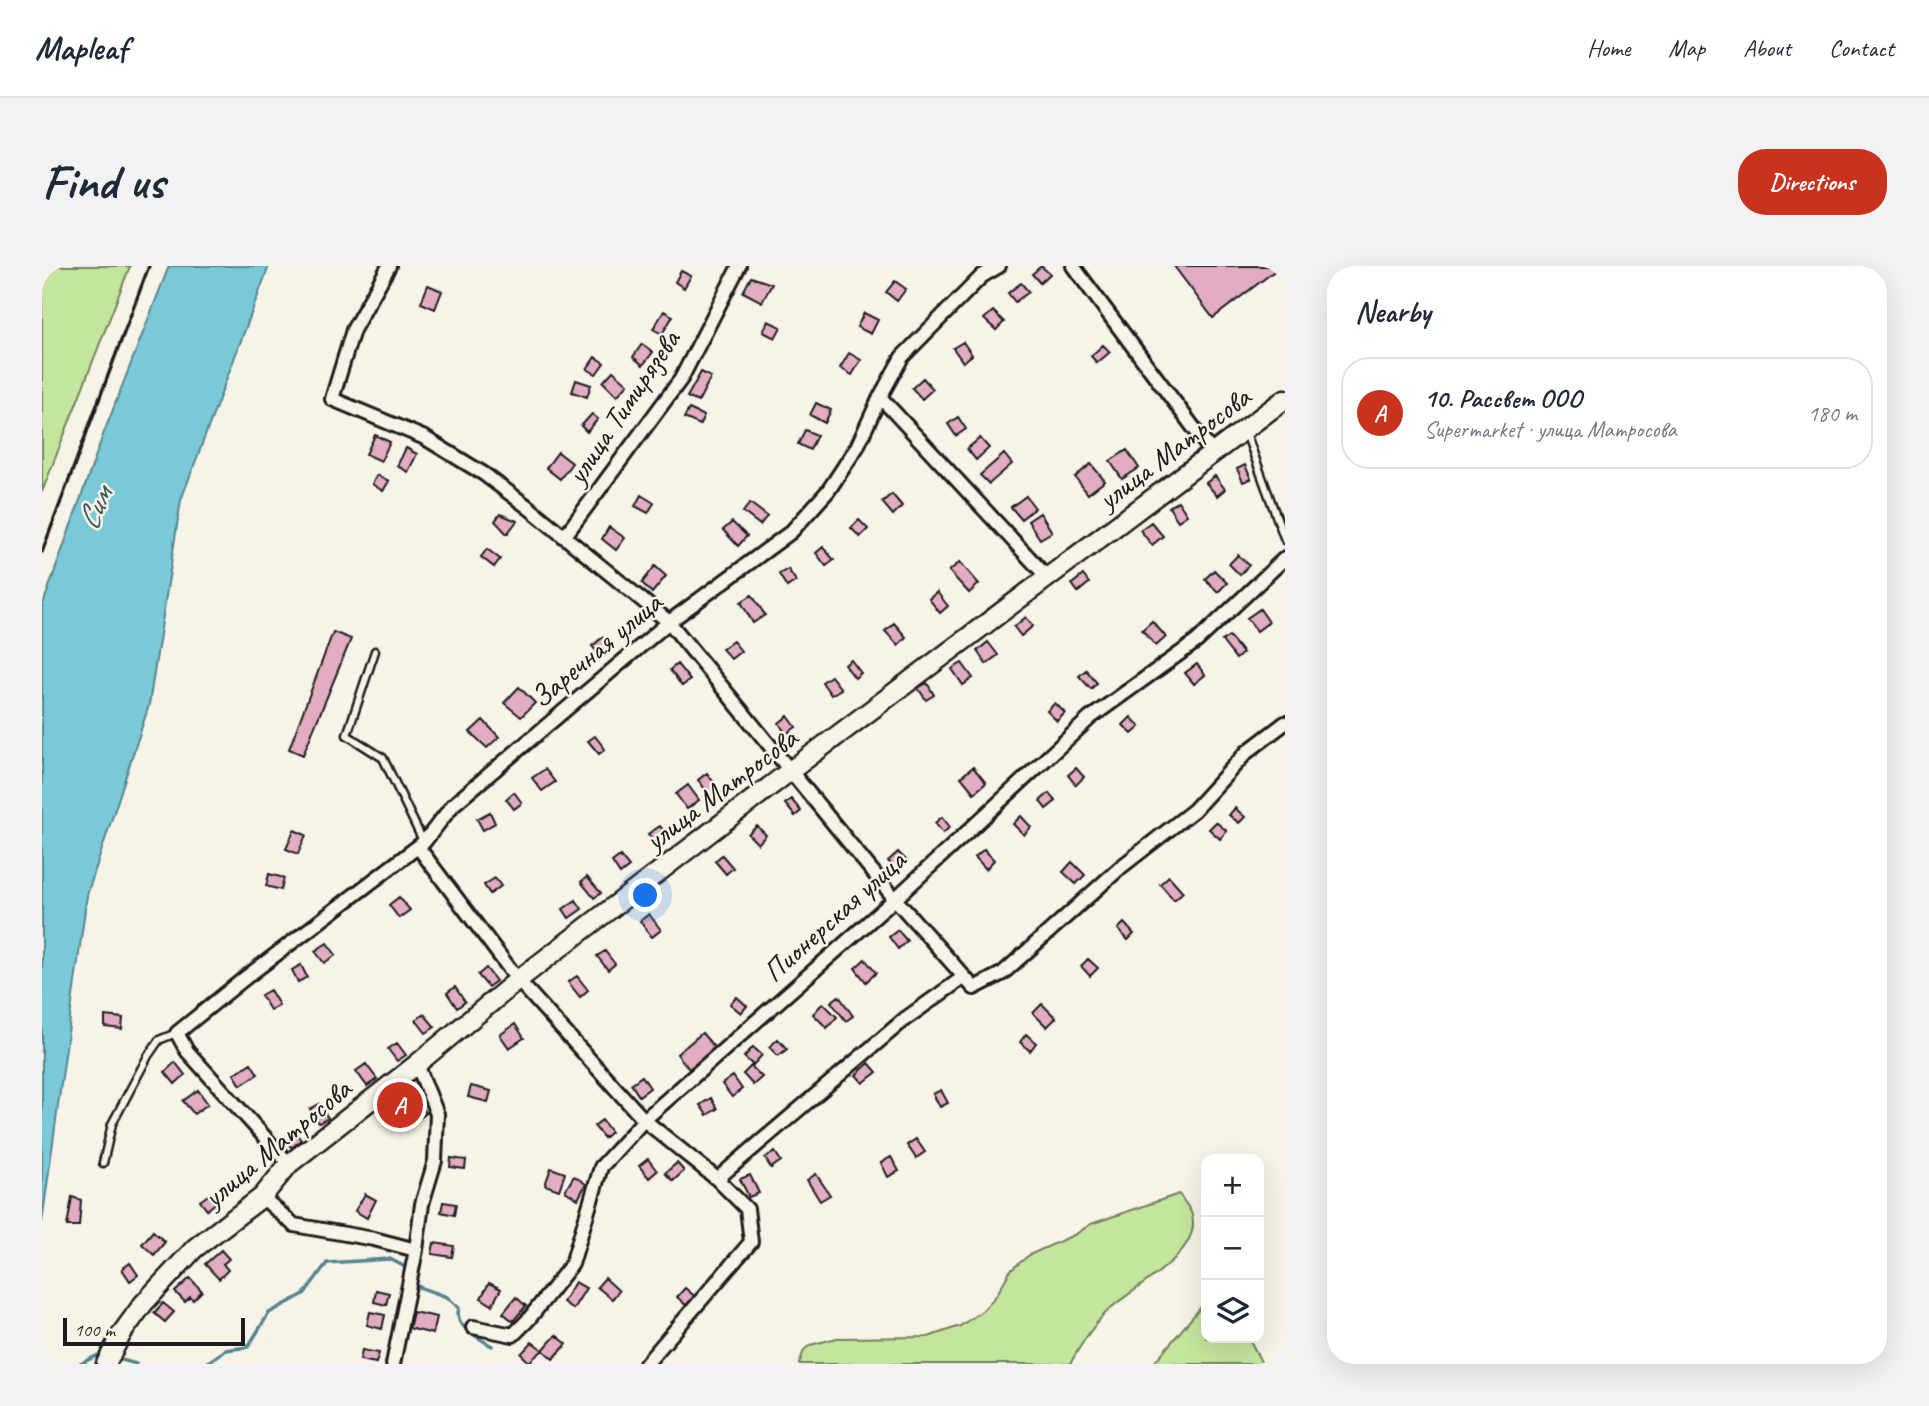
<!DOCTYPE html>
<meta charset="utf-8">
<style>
:root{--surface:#fff;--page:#f2f2f3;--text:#1f2937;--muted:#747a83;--line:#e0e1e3;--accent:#c8321e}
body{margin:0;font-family:Caveat,sans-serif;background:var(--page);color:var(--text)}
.controls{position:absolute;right:21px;bottom:21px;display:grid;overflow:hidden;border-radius:14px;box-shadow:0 7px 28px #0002}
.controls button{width:63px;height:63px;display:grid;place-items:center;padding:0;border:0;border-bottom:2px solid var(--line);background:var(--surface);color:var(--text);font:35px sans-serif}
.scale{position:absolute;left:21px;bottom:18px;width:182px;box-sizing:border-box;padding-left:7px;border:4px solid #1c1c1c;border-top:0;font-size:19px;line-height:24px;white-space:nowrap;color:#1c1c1c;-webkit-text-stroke:5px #f7f3e8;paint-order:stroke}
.you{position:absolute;left:604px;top:630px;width:24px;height:24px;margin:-18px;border:5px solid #fff;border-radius:50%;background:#1a73e8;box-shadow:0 0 0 10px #1a73e833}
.badge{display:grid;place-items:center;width:46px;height:46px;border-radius:50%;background:var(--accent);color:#fff;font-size:23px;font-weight:700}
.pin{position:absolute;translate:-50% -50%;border:4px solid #fff;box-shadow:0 2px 7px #0006}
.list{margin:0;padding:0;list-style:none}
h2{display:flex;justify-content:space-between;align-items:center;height:91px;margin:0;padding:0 28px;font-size:30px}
h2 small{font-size:23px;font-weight:400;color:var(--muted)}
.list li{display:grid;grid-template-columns:46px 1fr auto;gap:21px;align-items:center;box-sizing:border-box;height:112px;margin:0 14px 14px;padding:0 14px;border:2px solid var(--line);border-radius:28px}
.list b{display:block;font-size:26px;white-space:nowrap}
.list p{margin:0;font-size:23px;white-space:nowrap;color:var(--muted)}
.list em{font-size:23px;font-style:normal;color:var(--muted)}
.icon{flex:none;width:38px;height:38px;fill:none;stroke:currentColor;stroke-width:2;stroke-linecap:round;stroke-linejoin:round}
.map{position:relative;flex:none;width:1243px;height:1098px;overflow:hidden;border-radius:28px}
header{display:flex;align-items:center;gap:42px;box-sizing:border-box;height:98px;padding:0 35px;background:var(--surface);border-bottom:2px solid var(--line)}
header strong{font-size:33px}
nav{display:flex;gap:38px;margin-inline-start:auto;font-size:24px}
.intro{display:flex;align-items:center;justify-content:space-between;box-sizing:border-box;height:168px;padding:0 42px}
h1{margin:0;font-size:49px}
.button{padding:18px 32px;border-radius:28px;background:var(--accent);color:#fff;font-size:24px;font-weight:700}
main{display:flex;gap:42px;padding:0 42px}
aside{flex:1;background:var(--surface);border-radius:28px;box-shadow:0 7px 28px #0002}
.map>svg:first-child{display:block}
.green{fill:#c4e59d;stroke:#70805c;stroke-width:2}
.water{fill:#7ac9d8;stroke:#54848d;stroke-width:2}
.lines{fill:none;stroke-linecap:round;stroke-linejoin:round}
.stream{stroke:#54848d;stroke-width:3.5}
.building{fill:#e2acc3;stroke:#1c1c1c;stroke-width:2}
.service-casing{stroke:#1c1c1c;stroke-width:11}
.minor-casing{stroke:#1c1c1c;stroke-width:18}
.secondary-casing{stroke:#1c1c1c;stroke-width:23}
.service{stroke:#f7f3e8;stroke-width:6}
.minor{stroke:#f7f3e8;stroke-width:12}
.secondary{stroke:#f7f3e8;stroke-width:18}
.rail{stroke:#1c1c1c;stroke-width:3.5}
.labels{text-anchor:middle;stroke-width:5;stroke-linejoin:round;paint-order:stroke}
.street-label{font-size:30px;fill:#1c1c1c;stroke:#f7f3e8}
.water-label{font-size:32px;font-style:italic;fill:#3d595e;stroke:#f7f3e8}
</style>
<header>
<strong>Mapleaf</strong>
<nav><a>Home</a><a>Map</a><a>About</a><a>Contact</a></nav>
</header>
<div class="intro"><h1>Find us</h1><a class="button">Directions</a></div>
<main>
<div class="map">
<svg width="1243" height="1098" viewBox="0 0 1243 1098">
<rect width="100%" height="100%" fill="#f7f3e8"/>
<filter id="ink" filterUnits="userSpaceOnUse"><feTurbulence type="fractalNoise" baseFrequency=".0143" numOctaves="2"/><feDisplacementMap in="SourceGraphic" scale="14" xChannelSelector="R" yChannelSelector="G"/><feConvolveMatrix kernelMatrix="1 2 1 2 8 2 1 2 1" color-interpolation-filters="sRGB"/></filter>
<g filter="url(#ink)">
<!-- green -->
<path class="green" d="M0,0H88L0,226Z
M1137,928C1141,934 1146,940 1149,946C1164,985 1094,1020 1070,1041C1053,1056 1039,1078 1028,1098H757L762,1084L768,1079L795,1072L886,1071L918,1060L940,1045L954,1030L968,1005L987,989L1034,968L1049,958Z
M1164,1035V1072H1207L1220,1098H1111Z"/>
<!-- water -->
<path class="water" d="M127,0H227L139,234L107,439L45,629L0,956V341L61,169Z"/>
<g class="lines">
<!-- stream -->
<path class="stream" d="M369,1018L405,1031L417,1042C411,1061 436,1071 450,1080
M73,1092L94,1098
M38,1098L54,1090L62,1091
M163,1098L184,1084L206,1081L227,1047L262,1028L285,997L348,993L365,1002L364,1005"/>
</g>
<!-- building -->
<path class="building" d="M999,0L1008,8L998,17L990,8Z
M1132,0H1239L1171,52Z
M639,5L649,10L642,22L633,16Z
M709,11L730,18L720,36L701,26Z
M853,15L864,23L855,35L844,26Z
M979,17L987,26L973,36L966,27Z
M386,19L400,25L393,43L379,37Z
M622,45L631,50L620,68L611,63Z
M951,45L962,56L954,64L942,53Z
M822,47L836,54L829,68L815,61Z
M726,55L739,61L733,72L721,66Z
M921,76L930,89L921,96L911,82Z
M600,78L611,86L601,99L591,91Z
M1061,79L1068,86L1055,97L1049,90Z
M807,87L819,94L810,109L798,102Z
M553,91L562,97L554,108L545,103Z
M571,105L586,118L575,130L561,116Z
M659,106L669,111L656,136L645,131Z
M881,112L891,123L880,133L870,122Z
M534,114L549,119L545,131L530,126Z
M774,137L789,144L783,157L768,149Z
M647,143L662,150L658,159L642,152Z
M550,148L556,153L545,166L539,160Z
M916,151L924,163L914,170L906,158Z
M763,164L775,169L768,184L756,178Z
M333,169L348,176L339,195L324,188Z
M938,172L947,182L934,194L925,183Z
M364,182L375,188L366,206L355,200Z
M1085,184L1097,202L1080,213L1068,195Z
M516,186L530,197L518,213L504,202Z
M962,188L970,198L947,218L938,209Z
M1049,198L1063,215L1046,228L1033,211Z
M1203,199L1209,213L1201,216L1195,203Z
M335,209L347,215L341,225L330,218Z
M1173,210L1183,223L1175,230L1164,217Z
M850,228L860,240L851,249L840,236Z
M599,229L612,237L606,247L593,240Z
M984,230L993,242L979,253L969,241Z
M1136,235L1145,249L1136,255L1127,241Z
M708,237L725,250L718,259L701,246Z
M998,247L1010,266L998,273L986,255Z
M458,248L475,255L465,268L453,255Z
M817,254L826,263L818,271L809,262Z
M690,256L705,270L696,280L681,264Z
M1109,256L1121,270L1110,279L1098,264Z
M567,261L583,272L574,284L560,273Z
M781,281L792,294L784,300L774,287Z
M445,283L458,293L452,301L439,291Z
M1196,289L1207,299L1198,309L1187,298Z
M918,296L937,318L927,327L907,305Z
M613,300L624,310L610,327L600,317Z
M746,303L754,315L745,321L737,308Z
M1172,304L1185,317L1176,326L1163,313Z
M1041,309L1047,317L1036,326L1030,318Z
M895,326L906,340L898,347L887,333Z
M710,329L723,349L711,357L699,336Z
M1218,343L1227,356L1215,365L1205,352Z
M984,351L991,360L979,370L972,361Z
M1110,355L1124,371L1114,380L1100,364Z
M852,357L864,371L856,379L843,365Z
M291,366L309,373L261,489L247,483Z
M1187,370L1201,387L1194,393L1180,375Z
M561,371L569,381L558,390L550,380Z
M691,375L699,385L689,393L680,383Z
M946,376L956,389L944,398L935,385Z
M809,394L819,407L813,412L803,399Z
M920,397L931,412L921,419L910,403Z
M635,398L648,414L640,420L628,404Z
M1155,398L1163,409L1152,418L1143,407Z
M1044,404L1055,417L1049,423L1037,410Z
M789,410L799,423L789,429L780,416Z
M885,417L892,429L884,434L876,422Z
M477,421L493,437L479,451L462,437Z
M1013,437L1023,447L1015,455L1005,445Z
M746,450L754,461L744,468L737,457Z
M1089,451L1098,461L1090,468L1081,459Z
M441,454L457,471L445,482L428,466Z
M553,470L563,483L557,488L546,475Z
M931,501L944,517L932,527L919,511Z
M1034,502L1042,511L1034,519L1026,509Z
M503,503L513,516L500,525L490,512Z
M665,507L680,528L672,534L656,514Z
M646,519L657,534L645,543L634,528Z
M472,526L480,537L472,543L464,533Z
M1007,527L1014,535L1004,543L998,535Z
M749,533L759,545L753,550L743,538Z
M1193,542L1203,551L1197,557L1187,549Z
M448,546L453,557L441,564L435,553Z
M979,550L989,561L982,569L971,558Z
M900,551L908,561L901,567L893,557Z
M1174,556L1185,565L1178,573L1167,563Z
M618,560L625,569L613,577L606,568Z
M715,560L724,569L716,578L706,568Z
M252,564L264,569L256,588L244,583Z
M942,583L952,594L944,603L933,591Z
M856,586L865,595L855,605L846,595Z
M680,589L691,602L684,608L673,595Z
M578,590L587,601L578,608L570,596Z
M1030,596L1043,609L1034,618L1021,606Z
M227,608L242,612L239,624L224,620Z
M1127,610L1141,626L1132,634L1118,618Z
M545,611L559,627L552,632L539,616Z
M453,612L459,620L448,628L442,619Z
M357,631L368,644L357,652L347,639Z
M534,634L540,643L527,652L521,643Z
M607,648L619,664L610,671L598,655Z
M1082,657L1092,668L1086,674L1076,663Z
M856,664L865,675L856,683L847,671Z
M285,677L294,689L282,697L273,685Z
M563,685L573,698L566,704L555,690Z
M823,693L834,707L824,716L813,702Z
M1046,693L1056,702L1048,710L1039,700Z
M259,699L265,711L256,716L250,704Z
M444,702L454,715L446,721L436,709Z
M535,710L546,724L538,731L526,716Z
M413,721L423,736L415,742L405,727Z
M228,724L237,739L228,744L219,729Z
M797,730L811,750L804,755L789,736Z
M695,731L705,740L699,747L688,738Z
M781,737L795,751L785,762L771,748Z
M1000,738L1014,752L1005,761L991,747Z
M382,748L393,761L384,767L374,754Z
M63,750L81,752L80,763L63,761Z
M473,758L482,772L467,782L458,769Z
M660,767L673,782L647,803L635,788Z
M984,768L994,777L988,785L978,776Z
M736,773L745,783L736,790L727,781Z
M355,777L364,789L355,795L346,783Z
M711,781L720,789L711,799L702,791Z
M133,796L143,809L133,818L123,806Z
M209,797L216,808L199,819L192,808Z
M827,797L835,806L821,817L814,809Z
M324,798L335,813L325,820L314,805Z
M709,800L720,811L711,819L701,808Z
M600,810L608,822L597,830L589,818Z
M691,810L700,823L690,831L680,818Z
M429,820L449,825L446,836L426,831Z
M156,824L166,838L152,848L141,835Z
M899,824L906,837L898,841L891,828Z
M669,832L675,843L665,849L658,839Z
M373,834L384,847L370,858L359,844Z
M277,838L286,852L277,857L268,843Z
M560,854L569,866L562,872L552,860Z
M253,866L259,874L250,882L244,875Z
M874,873L883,886L874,892L865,879Z
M733,886L739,895L729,902L723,892Z
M849,891L857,905L846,911L839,897Z
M409,892L424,894L423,903L408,901Z
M606,893L615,905L607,912L597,900Z
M635,897L642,905L631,915L623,907Z
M509,902L523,907L517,924L503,919Z
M774,908L788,929L778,935L765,914Z
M708,909L717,927L707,931L698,913Z
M532,910L544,918L536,933L523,925Z
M169,927L176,935L165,944L158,935Z
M323,928L334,934L325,952L313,945Z
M30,931L39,934L37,960H25Z
M401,936L414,938L412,949L399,946Z
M111,965L123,976L112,989L100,978Z
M392,977L412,980L410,991L390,988Z
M179,984L187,993L181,998L186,1004L177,1013L163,998Z
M88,997L96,1009L88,1015L80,1003Z
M148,1012L160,1025L151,1034L148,1031L143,1036L133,1026Z
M563,1012L577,1025L570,1033L555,1021Z
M533,1016L544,1022L531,1043L521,1036Z
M447,1017L459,1023L450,1039L439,1032Z
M643,1022L656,1033L647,1042L635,1031Z
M334,1024L347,1027L344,1039L332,1036Z
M474,1031L484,1040L471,1055L461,1047Z
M121,1037L132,1046L123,1056L112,1047Z
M328,1046L343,1049L340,1063L325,1059Z
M371,1046L395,1051L391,1068L367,1062Z
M514,1069L525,1078L511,1093L501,1084Z
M490,1076L501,1084L487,1096L479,1088Z
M320,1084L337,1087L334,1097L318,1094Z"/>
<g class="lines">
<defs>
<path id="service" d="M1204,167L1243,274
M333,385L305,469L341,492L381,575
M61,897L70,858L106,790L117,774L134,767"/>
<path id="minor" d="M347,0L311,64L290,133L383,172L442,208L486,241L627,356L853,633L932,722L961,707L1079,601L1152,544L1205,486L1243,457
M1031,0L1172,189
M838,131L1005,311
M522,271L639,113L697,0
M376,581L476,714L602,854L675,913L863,753L922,711
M247,898L145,785L135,767L203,712L382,576L411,539L627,356L749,266L786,225L815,181L838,131L860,91L940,10L957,0
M220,931L252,959L332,973L374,984
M431,1061L471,1069L486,1054L530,998L559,901L602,854L853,633L1048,452L1155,375L1243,292
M351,1098L374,984L380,938L393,895L395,848L375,798
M604,1098L709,976L705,943L675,913"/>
<path id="secondary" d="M64,1098L80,1067L101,1038L153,982L220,931L247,898L375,798L476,714L748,505L1243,133"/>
</defs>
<!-- service casing -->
<use href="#service" class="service-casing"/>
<!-- minor casing -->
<use href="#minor" class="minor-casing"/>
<!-- secondary casing -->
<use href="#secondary" class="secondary-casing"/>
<!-- service -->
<use href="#service" class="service"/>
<!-- minor -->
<use href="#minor" class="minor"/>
<!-- secondary -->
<use href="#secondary" class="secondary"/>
<!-- rail -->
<path class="rail" d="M0,286L107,0"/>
</g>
</g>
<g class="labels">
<!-- street labels -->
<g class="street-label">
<text transform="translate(581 141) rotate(-56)" y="10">улица Тимирязева</text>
<text transform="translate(1132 182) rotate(-37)" y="10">улица Матросова</text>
<text transform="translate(554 384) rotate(-40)" y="10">Заречная улица</text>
<text transform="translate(679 523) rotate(-37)" y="10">улица Матросова</text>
<text transform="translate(792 650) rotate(-42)" y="10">Пионерская улица</text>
<text transform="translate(235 877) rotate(-40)" y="10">улица Матросова</text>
</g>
<!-- water labels -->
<g class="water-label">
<text transform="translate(52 242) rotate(-66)" y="11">Сим</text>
</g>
</g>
</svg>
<div class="controls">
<button>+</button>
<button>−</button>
<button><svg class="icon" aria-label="layers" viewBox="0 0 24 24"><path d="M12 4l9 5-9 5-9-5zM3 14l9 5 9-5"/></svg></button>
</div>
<div class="scale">100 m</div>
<div class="you"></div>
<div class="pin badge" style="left:358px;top:839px">A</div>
</div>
<aside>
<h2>Nearby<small></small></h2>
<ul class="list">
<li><span class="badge">A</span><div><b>10. Рассвет ООО</b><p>Supermarket · улица Матросова</p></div><em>180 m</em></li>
</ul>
</aside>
</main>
